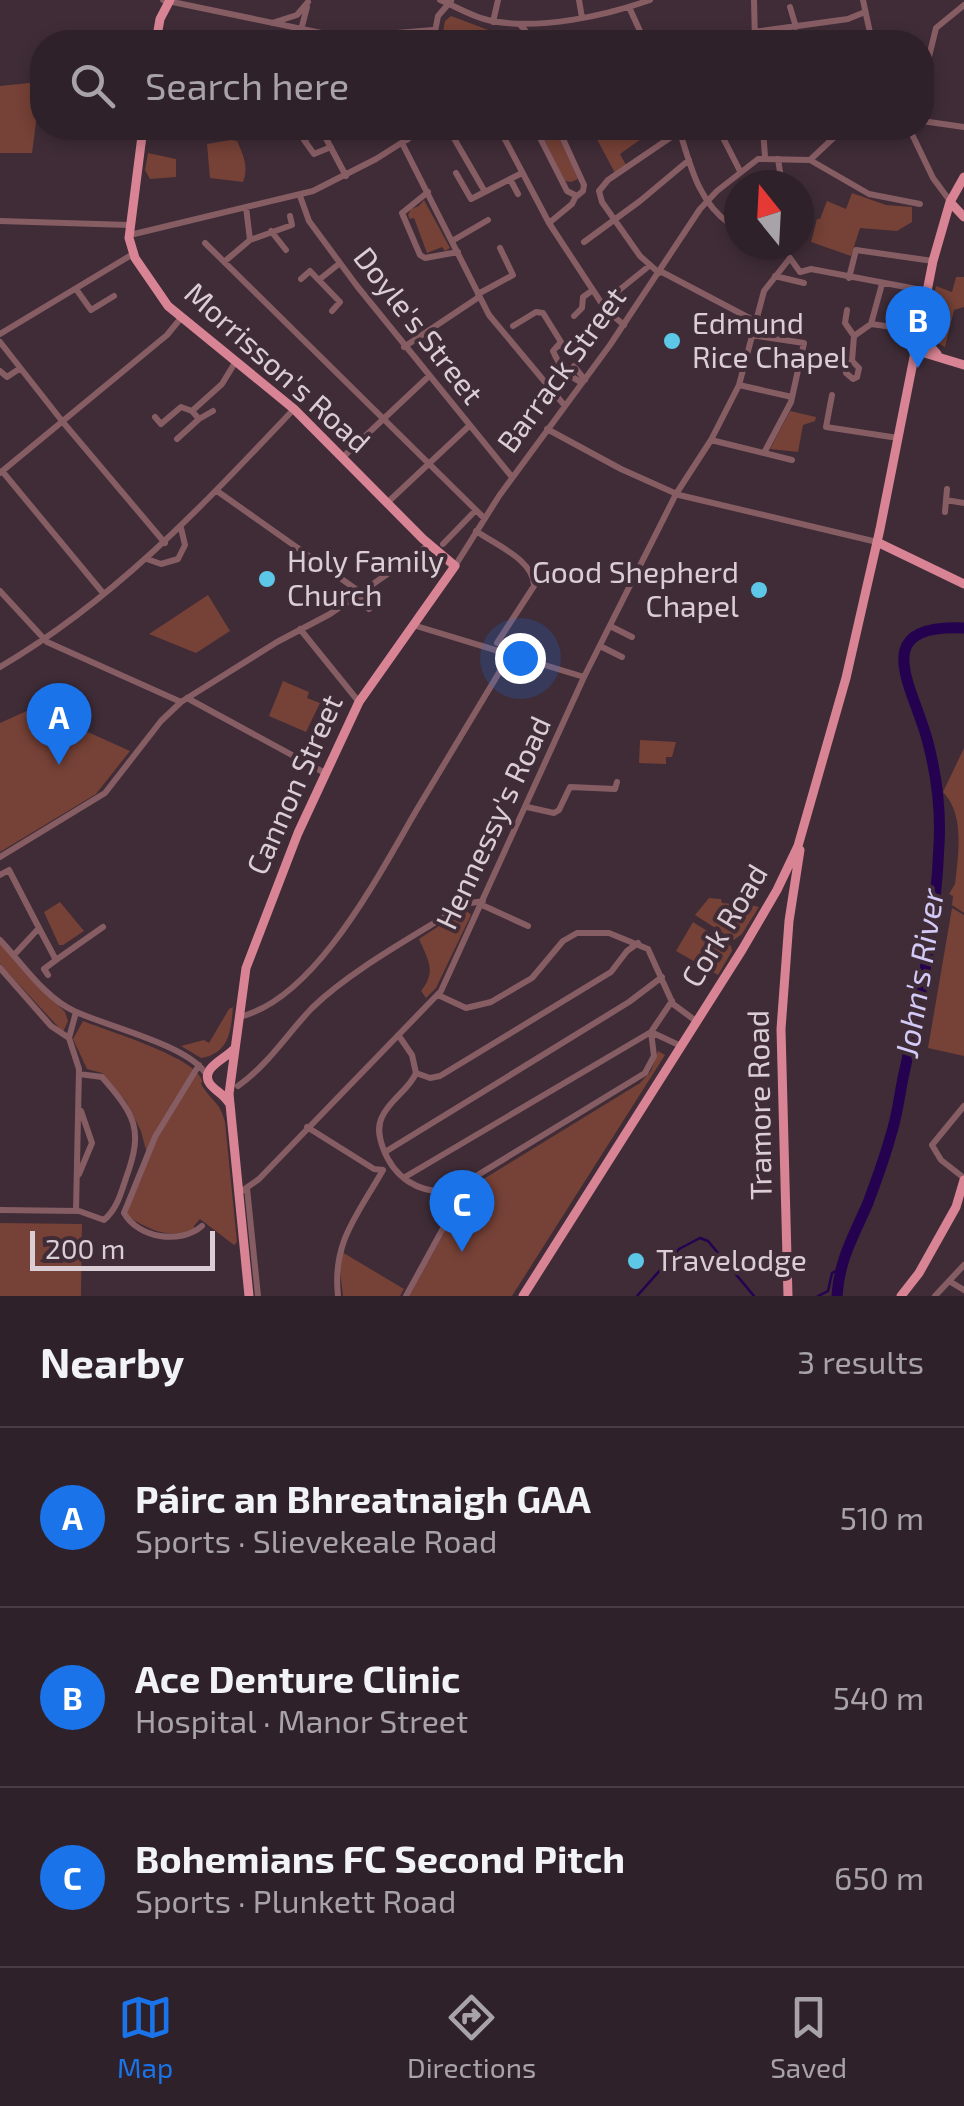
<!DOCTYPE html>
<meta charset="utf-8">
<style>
:root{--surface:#2f2129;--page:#3b2e35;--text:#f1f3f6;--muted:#a7a3a8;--line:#4a3e46;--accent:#1a73e8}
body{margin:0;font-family:"Exo 2",sans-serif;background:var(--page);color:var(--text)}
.compass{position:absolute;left:724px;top:170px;width:90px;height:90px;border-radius:50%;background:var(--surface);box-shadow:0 5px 15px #0003;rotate:342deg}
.scale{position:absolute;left:30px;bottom:25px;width:185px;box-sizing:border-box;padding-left:10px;border:5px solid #dacdd4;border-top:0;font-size:28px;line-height:35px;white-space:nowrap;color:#dacdd4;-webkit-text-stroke:8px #3f2c37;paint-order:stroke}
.you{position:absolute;left:520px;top:658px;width:35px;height:35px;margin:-25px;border:8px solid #fff;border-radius:50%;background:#1a73e8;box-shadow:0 0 0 15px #1a73e833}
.badge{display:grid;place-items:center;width:65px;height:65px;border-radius:50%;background:var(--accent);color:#fff;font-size:32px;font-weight:700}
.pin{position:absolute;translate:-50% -82px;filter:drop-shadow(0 2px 5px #0008)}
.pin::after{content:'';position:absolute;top:52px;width:35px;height:30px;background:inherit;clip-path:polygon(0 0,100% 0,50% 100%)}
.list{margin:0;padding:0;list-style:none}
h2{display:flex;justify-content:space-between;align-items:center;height:130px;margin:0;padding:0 40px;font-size:42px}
h2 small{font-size:32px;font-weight:400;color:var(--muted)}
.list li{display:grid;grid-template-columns:65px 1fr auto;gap:30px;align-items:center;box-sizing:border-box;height:180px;padding:0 40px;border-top:2px solid var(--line)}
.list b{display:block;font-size:38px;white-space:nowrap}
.list p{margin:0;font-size:32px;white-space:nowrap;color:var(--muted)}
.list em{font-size:32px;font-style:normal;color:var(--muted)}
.icon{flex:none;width:55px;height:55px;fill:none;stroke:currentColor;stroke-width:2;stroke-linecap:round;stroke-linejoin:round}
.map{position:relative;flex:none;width:964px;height:1296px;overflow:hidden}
.search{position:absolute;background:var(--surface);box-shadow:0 5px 15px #0003;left:30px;right:30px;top:30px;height:110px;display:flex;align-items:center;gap:25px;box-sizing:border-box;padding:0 35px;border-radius:40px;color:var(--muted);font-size:38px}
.sheet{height:670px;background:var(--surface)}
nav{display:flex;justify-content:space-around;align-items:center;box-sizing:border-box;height:140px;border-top:2px solid var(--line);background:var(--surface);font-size:28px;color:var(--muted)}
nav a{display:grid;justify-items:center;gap:5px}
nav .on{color:var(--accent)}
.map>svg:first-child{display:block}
.green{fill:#764136}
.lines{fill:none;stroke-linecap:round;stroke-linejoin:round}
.stream{stroke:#250250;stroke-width:2.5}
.river{stroke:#250250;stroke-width:11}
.minor{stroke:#875d64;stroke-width:6}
.major{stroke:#d98494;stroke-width:9}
.poi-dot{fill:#5dc7e8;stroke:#3f2c37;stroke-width:4}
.labels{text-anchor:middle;stroke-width:8;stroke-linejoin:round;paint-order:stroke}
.poi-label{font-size:30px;fill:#dacdd4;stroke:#3f2c37;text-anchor:start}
.street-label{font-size:30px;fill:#dacdd4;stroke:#3f2c37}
.water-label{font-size:32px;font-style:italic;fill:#d4caf7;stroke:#3f2c37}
</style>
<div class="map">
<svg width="964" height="1296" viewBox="0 0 964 1296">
<rect width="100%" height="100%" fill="#3f2c37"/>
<!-- green -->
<path class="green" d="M451,16L491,31L519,30L522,42H441L445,21Z
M29,83L41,85L32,153H0V86Z
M591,128H635L641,139L620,154L626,165L615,173Z
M557,133L578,179L571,182L565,181L544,139Z
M231,140L237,141C243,154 249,167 243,182L210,178L207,144Z
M148,153L176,159V177L150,179L145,170Z
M852,193L886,205L912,207V222L897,231L860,228L851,256L811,242L817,219H820L827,201L846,209Z
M424,200L450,248L445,251L442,247L427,253L414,218L410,219L408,215L411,209L419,206Z
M956,277H964V307L954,310L945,347L932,340L931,309L936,286L952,292Z
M790,411L816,417L815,421L803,425L798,452L770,449Z
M208,595L230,631L196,653L149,634Z
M283,681L309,692L307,698L320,703L306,732L269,716Z
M53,699L79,728L130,751L96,794L0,852V723Z
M640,740L676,742L672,757H666V764L639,763Z
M964,748V913L952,905L953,896L949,894L955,884C959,850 964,814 943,792Z
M709,898L721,899L722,903L734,904L735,901L759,907L742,934L734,940L695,915Z
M60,902L84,931L63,945H59L44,912Z
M952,908L964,915V1056L928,1048Z
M465,909L471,915L436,988L426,998L421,991C437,971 428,960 419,939Z
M693,922L731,946L732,951L718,975L676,951Z
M0,944L65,1012L68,1021L63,1032L0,964Z
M233,1007C231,1031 229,1054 201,1058L181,1046L204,1040L209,1043L229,1009Z
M83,1021C108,1031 184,1054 199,1075C207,1087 196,1078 205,1090C215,1104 220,1103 225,1122L237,1242L234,1245L200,1219L194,1226V1231C167,1238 152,1231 129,1217L127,1211L148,1158L141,1131L126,1101L102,1073L87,1069L73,1039Z
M658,1051L665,1055L512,1296H409L469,1188L640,1083L651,1071Z
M0,1223L82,1224L81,1296H0Z
M342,1252L404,1289L400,1296H343L340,1271Z"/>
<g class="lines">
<!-- stream -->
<path class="stream" d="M637,1296L679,1249L700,1238L708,1241L754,1296
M818,1296L828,1291L832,1273L840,1269"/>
<!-- river -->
<path class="river" d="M837,1296C839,1260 854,1235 868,1203C876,1181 884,1160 890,1138C897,1118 899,1098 903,1078C920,1001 936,924 939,845C941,810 936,772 927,739C913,687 867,623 964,628"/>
<!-- minor -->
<path class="minor" d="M163,0L331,35L360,36L433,30
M440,0C457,7 474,18 492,21C540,30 605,16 650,0
M579,0L582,18
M754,0L755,42
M863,0L872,42
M629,7L645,42
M790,7L796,27
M493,22L498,0
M272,23L297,15L308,2
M519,24L525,30L527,42
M301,30L307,7
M754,32L848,19L865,12
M433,42L438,16L451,1
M894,42L906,40
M922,85L936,28L964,5
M922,121L964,127
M400,128L407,140
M448,128L485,192
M499,128L549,223L606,310L624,325
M535,128L567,191L577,196L583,191L584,185L558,128
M718,128L740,171
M742,128V130
M763,128L765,157
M909,128L933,178L950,201
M321,129L346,176
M322,129L304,140L314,154L331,147
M679,129C690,164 698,202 730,224
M539,137L558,128
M402,143L489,315L565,406
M778,159L782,185
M810,160L869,194L920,204
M456,173L471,199L522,173
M510,179L518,194
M428,192L402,213L420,255L425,258L458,252
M300,196L309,221L357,286L512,477
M246,207L250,240
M0,221L129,225
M549,223L572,204L576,196
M271,231L286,250
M130,235L313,191L376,159L425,128
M452,241L488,220
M584,242L640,201L689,160
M205,243L484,518
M790,258L800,272L811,269L927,291
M224,262L250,240L292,225L290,216
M660,271L755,321
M659,273L640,256L602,202L599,191L608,180L680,131
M775,276L804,283
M849,278L856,250L933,261
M301,279L310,271L340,302L332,311
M320,279L340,263
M76,289L91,310L114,296
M478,294L513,275L500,248
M602,304L649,266
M847,310L845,323L854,336L852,361L859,368L857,377L853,379L846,373L847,365L852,361
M574,316L582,308L583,297L593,290
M871,324L882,284
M513,326L536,312L543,313L561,342L553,351C560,367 566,374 582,383
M893,327L897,334L916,337
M893,327L895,317
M0,334L133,254
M854,336L871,324L893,327
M0,342L62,421L165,543
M560,344L568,353
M404,347L479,297
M574,366L585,380
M0,371L7,377L19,369
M739,385L792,397
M832,395L826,427L898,438
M192,411L222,384L236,361
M155,417L161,424L181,407L192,411
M199,419L213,411
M547,429L621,469L679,495L877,542
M177,439L199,419L192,411
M711,440L764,453L791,402L804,343L751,335
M764,453L792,460
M343,457L428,377
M2,471L103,593
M0,473L167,335L181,318
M217,491L360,592
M946,500L964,503
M388,502L469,426
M945,512L947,489
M476,531C496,545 534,560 534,586L497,643
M443,544L475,511
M147,559L161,564L178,559L185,545L181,528
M455,566L499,496L610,345L700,209L717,191L758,159L810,160L844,128
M0,591L47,642L181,702
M359,594L369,609
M413,625L584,677
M610,626L632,637
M300,629L359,702
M600,646L622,657
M0,667C117,598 202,506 294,409
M187,698L325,773
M527,807L554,813L559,810L570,787L615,789L617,782
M0,857L105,793L161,721L181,702L277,642L330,614L429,545
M0,875L9,870L39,928
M482,905L528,926
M0,940C22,963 44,997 74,1011C105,1026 193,1046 207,1076
M14,955L39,928L56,960L103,927
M0,968L51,1026L69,1038
M48,975L44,969L56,960
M438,995L466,1008L491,1002L532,978L563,941L577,933H609L648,949L673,1004L696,1021
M239,1017C317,999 381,870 419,806C449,756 479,706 509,656
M399,1036L412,1055L416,1073C409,1090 390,1099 382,1117C377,1127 379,1137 383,1148C394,1178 418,1193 450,1192L645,1073L654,1056L651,1032L672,1001
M199,1065L155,1137L124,1213C138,1238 180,1245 202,1226
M416,1073L430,1078L440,1076L611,972L627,951L638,943
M238,1086C268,1065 287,1034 312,1008C352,969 418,934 465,904L483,901
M964,1106L932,1145L941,1160L964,1178
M307,1127L374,1169L383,1170
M385,1152L629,1002L662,977
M79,1174L92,1143L81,1111
M405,1177L651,1032L681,1046
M247,1188L258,1296
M239,1193L259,1179L441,991L584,677L676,494L711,440L739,385L764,291L790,258
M0,1210L79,1211L104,1220C117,1209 121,1193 126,1178C144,1129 135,1115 102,1077L79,1074
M76,1211L79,1069L69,1038L76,1012
M949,1281L964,1290
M338,1296C332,1242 357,1216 383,1170
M406,1296L458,1201L459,1188
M935,1296L964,1265"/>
<!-- major -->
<path class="major" d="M156,42L160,19L170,0
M143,128L129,238L135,258L168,306L294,409L423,539L455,566L359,702L298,833L246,968L229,1094L249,1296
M950,202L964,217
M920,325L924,339L937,354
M914,353L918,351L964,365
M877,542L964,584
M229,1103C223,1093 215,1091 210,1084C199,1069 225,1059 233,1050
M523,1296L742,950L777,890L798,846L846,678L880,529L933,261L950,202L964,177
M788,1296L781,1029L789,921L800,850
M901,1296L919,1273L956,1207L964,1180"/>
</g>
<!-- markers -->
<g class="poi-dot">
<circle cx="672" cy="341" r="10"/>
<circle cx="267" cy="579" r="10"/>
<circle cx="759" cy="590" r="10"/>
<circle cx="636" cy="1261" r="10"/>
</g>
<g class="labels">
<!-- poi labels -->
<g class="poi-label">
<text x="692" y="334">Edmund<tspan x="692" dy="34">Rice Chapel</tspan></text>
<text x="287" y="572">Holy Family<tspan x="287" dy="34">Church</tspan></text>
<text x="739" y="583" text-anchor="end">Good Shepherd<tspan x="739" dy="34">Chapel</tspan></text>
<text x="656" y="1271">Travelodge</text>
</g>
<!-- street labels -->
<g class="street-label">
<text transform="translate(418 326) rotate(52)" y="10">Doyle's Street</text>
<text transform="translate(277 368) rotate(42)" y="10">Morrisson's Road</text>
<text transform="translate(562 370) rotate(-54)" y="10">Barrack Street</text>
<text transform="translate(295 785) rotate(-66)" y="10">Cannon Street</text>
<text transform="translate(494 823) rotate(-65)" y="10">Hennessy's Road</text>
<text transform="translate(725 926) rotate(-59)" y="10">Cork Road</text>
<text transform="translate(760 1105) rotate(-91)" y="10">Tramore Road</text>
</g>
<!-- water labels -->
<g class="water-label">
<text transform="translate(920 973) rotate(-81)" y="11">John's River</text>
</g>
</g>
</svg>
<svg class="compass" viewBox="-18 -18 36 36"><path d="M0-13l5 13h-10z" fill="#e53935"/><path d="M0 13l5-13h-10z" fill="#a7a3a8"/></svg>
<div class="scale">200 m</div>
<div class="you"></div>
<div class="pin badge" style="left:59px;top:765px">A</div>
<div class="pin badge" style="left:918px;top:368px">B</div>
<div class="pin badge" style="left:462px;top:1252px">C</div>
<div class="search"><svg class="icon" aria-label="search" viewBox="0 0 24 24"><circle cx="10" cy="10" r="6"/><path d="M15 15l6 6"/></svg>Search here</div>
</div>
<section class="sheet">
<h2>Nearby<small>3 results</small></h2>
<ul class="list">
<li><span class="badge">A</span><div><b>Páirc an Bhreatnaigh GAA</b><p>Sports · Slievekeale Road</p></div><em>510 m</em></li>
<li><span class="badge">B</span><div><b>Ace Denture Clinic</b><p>Hospital · Manor Street</p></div><em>540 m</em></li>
<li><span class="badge">C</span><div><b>Bohemians FC Second Pitch</b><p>Sports · Plunkett Road</p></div><em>650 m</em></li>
</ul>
</section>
<nav>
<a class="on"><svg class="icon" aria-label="map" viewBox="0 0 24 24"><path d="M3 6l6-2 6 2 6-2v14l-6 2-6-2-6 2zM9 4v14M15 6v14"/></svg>Map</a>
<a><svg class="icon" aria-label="directions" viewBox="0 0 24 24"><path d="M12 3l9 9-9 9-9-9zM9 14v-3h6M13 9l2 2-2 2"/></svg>Directions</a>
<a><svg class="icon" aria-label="saved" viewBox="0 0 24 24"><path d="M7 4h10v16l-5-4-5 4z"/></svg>Saved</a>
</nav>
